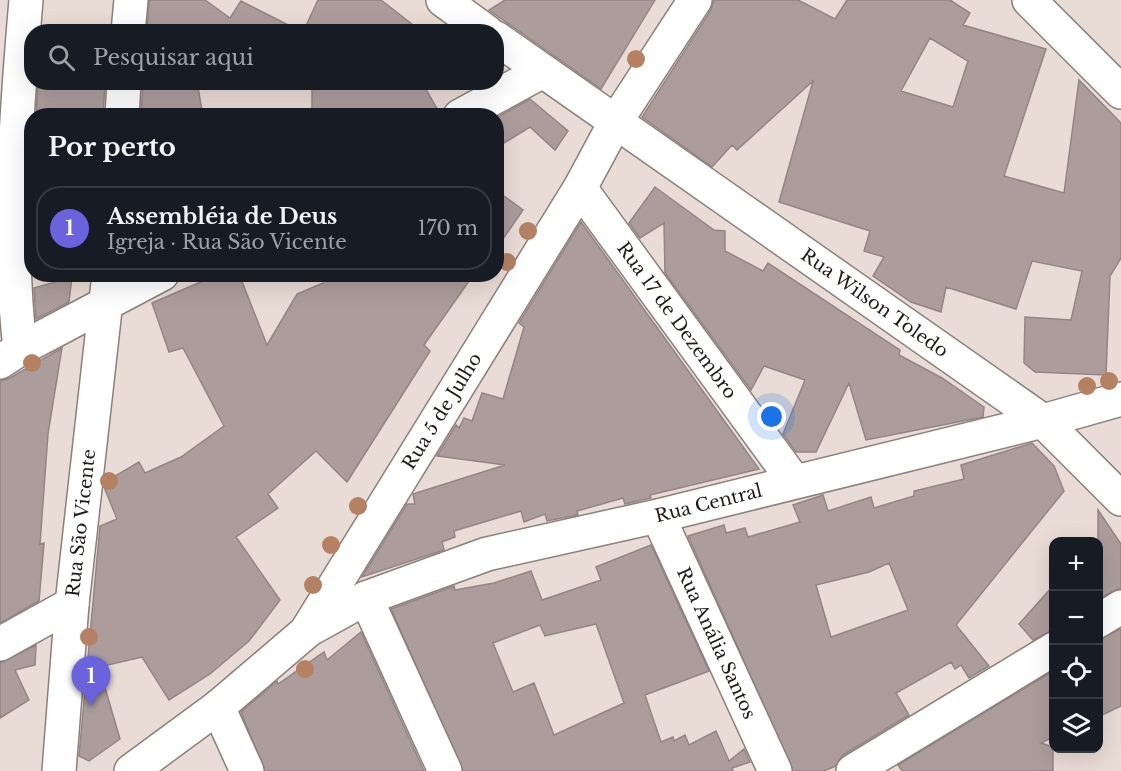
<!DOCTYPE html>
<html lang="pt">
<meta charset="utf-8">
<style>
:root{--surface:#171b24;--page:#20242c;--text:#f1f3f6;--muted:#9ea1a6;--line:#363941;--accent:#6a63dd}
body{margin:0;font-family:"Libre Baskerville",serif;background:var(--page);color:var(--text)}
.controls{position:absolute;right:18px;bottom:18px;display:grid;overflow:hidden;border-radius:12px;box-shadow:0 6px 24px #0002}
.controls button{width:54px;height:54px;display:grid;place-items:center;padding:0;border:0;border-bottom:2px solid var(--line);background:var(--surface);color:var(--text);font:30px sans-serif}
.you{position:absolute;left:772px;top:417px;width:21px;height:21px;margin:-15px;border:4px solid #fff;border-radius:50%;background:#1a73e8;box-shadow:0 0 0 9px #1a73e833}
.badge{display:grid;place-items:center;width:39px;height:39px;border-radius:50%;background:var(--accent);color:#fff;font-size:20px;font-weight:700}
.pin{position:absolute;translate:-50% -50px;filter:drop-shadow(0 2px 3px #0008)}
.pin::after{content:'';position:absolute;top:32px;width:21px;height:18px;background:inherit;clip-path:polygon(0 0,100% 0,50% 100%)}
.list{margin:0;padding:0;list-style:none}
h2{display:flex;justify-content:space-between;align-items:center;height:78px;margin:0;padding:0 24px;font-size:26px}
h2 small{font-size:20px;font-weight:400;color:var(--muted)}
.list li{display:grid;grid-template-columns:39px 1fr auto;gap:18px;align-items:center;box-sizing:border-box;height:84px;margin:0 12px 12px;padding:0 12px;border:2px solid var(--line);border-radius:24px}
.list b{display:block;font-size:22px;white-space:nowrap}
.list p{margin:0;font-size:20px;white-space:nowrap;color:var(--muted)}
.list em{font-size:20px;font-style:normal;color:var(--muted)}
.icon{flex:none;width:33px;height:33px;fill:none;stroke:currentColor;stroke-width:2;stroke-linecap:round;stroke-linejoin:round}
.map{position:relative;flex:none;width:1121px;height:771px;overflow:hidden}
.search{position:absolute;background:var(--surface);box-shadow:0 6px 24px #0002;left:24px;top:24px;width:480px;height:66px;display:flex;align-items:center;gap:15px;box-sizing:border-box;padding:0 21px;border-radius:24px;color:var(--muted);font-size:22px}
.panel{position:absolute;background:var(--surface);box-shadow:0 6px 24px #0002;left:24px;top:108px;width:480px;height:174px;border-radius:24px}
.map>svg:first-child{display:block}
.building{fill:#ac9d9c;stroke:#938585;stroke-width:1.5;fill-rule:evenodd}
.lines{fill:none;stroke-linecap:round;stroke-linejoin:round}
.minor-casing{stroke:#8c807b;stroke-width:36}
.minor{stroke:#fff;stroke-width:33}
.tree{fill:#b58163}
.labels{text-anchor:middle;stroke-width:5;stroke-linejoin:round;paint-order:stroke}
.street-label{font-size:18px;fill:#201b19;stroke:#f6e8e3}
</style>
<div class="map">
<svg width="1121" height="771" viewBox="0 0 1121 771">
<rect width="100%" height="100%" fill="#e9dbd5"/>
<!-- building -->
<path class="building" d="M149,0H205L230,18L241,1L302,32H147Z
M318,0H381L422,32H303Z
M505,0H655L601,89L489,10Z
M714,0H798L835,19L847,0H950L970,13L963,25L1046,49L1004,176L1064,193L1079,80L1121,123V258L1110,276L1106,375L1035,372L1024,363L1025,317L1071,320L1082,271L1032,261L1016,309L946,287L941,312L911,302L873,276L884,257L864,251L870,231L779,202L813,81L737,150L732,145L712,167L642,117L711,10ZM930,38L968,61L953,107L901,91Z
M38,82H105L103,116H36Z
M143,82H197L203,116H141Z
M312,82H422L441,116H316L315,110L312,111Z
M530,99L568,131L555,150L530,127L496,148V118Z
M655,187L714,230L725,231V251L763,271L768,263L900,350L899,355L942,378L984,407L983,417L866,440L849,383L816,452H796L783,434L805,380L764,366L751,390L665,273L664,223L640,238L629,223Z
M496,190L523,210L496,249Z
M581,222L759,469L650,495L651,498L625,504L623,498L577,511L578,515L547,521L545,514L524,522L521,511L454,531L455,537L442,542L444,550L362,577L407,504H415L413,494L505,465L437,456L456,425L459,428L464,418L472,421L482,393L503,399L524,327L519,323Z
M219,274H239L267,345L297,294L323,283L320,274H474L424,345L430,351L347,482L316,451L268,494L278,508L236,537L280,600L249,641L210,674L169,700L142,657L99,667L120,739L89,761L79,756L100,526L117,519L104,487L105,482L139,462L145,473L181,457L224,426L183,348L169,352L152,303Z
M72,277L69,302L36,319L34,288Z
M62,348L48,434L40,544L44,543L39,601L0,623V381L10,378Z
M1032,443L1054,466L1064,491L956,625L989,666L969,678L961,665L955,669L951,662L896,693L909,715L843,755L836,766L824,771H793L688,536L724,525L726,533L745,528L748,537L800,522L793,505L823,495L828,511L871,497L874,508L914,496V491L964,479L961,465ZM889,563L908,610L831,637L816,585L869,572Z
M1098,510L1121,544V588L1098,599Z
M651,545L709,671L645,695L661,742L673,737L674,741L685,735L689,745L716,731L729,761L744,749L750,762L732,768L733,771H463L391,609L454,586L455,590L494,583L531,571L542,600L601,580L596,567ZM596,624L624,703L554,735L534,683L513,692L493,643L540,625L545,636Z
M1053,586V630L1033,640L1019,624Z
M1121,629V706L1098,717V640Z
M361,632L424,771H265L241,712L277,681L278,684L324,652L327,660Z
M36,645L35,665L15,670L29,700L0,718V663Z
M1053,671V737L1041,743L1053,747V771H902L898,765Z"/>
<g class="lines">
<defs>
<g id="minor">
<path d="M443,0L487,32"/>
<path d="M1029,0L1121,92"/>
<path d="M128,32L131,0"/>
<path id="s1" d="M496,38L1043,421L1121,499"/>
<path d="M122,116L124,82"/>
<path d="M460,116L543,71"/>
<path id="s2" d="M580,188L794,481"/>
<path d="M20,349C7,233 16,116 26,0"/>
<path d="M0,362L20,349L162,274"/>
<path id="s3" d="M658,516L775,771"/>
<path d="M366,598L445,771"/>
<path d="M1098,621L1121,607"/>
<path id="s4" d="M310,629L366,598L487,554L658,516L1043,421L1121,399"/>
<path d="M0,644L72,604"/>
<path d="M218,707L247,771"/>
<path id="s5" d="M59,771L72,604L109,274"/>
<path id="s6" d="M131,771L218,707L306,632L580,188L616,121L695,0"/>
<path d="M853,771L1054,649"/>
</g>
</defs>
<!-- minor casing -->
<use href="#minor" class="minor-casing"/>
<!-- minor -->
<use href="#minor" class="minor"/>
</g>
<!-- trees -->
<g class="tree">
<circle cx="636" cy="59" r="9"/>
<circle cx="528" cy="231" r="9"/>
<circle cx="507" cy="262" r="9"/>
<circle cx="32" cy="363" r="9"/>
<circle cx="1109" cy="381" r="9"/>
<circle cx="1087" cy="386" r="9"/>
<circle cx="109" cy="481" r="9"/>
<circle cx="358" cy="506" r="9"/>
<circle cx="331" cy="545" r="9"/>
<circle cx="313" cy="585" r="9"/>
<circle cx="89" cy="637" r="9"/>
<circle cx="305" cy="669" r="9"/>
</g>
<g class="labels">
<!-- street labels -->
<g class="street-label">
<text dy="6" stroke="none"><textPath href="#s1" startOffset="462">Rua Wilson Toledo</textPath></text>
<text dy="6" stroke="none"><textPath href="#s2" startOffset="164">Rua 17 de Dezembro</textPath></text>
<text dy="6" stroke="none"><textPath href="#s6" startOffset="483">Rua 5 de Julho</textPath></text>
<text dy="6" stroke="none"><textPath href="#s4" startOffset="420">Rua Central</textPath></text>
<text dy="6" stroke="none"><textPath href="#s5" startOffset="249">Rua São Vicente</textPath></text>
<text dy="6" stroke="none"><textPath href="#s3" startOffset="140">Rua Anália Santos</textPath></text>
</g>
</g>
</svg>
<div class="controls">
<button>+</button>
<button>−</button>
<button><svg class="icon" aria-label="locate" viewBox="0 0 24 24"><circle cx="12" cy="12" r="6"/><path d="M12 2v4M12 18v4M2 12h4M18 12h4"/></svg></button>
<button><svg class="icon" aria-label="layers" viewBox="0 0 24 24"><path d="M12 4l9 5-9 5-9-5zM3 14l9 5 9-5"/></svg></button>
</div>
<div class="you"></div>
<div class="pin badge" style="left:91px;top:706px">1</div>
<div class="search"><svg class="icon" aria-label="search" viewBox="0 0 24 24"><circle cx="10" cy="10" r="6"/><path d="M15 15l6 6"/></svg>Pesquisar aqui</div>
<section class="panel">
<h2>Por perto<small></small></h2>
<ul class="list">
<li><span class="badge">1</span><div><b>Assembléia de Deus</b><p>Igreja · Rua São Vicente</p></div><em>170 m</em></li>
</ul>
</section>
</div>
